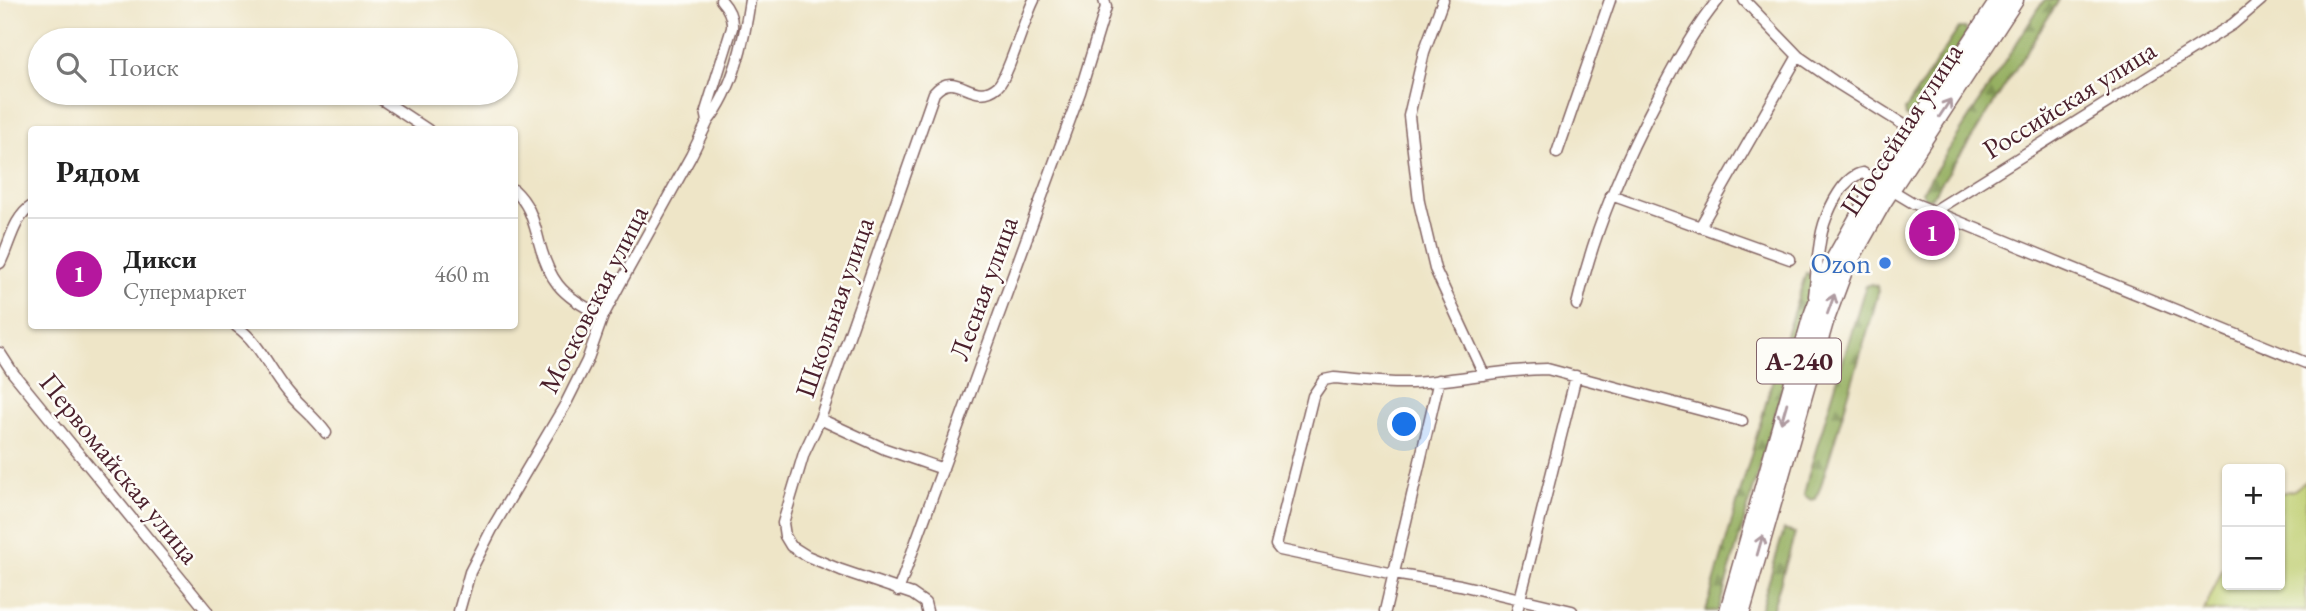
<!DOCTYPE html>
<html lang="ru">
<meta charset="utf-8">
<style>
:root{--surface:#fff;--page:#f2f2f2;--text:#222;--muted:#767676;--line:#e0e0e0;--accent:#b5179e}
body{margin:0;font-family:"EB Garamond",serif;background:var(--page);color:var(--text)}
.controls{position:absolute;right:21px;bottom:21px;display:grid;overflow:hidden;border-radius:7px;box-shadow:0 2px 5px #0004}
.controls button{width:63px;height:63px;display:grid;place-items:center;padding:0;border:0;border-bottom:2px solid var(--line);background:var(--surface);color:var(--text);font:35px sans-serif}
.you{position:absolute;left:1405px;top:425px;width:24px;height:24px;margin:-18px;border:5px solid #fff;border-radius:50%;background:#1a73e8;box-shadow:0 0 0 10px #1a73e833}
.badge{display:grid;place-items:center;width:46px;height:46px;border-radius:50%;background:var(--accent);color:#fff;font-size:23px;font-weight:700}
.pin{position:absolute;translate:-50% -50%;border:4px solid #fff;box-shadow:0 2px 7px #0006}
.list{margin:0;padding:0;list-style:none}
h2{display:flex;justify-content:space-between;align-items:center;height:91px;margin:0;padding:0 28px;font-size:30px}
h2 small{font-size:23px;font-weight:400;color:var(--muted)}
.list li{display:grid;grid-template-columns:46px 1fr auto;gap:21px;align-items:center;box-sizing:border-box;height:112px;padding:0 28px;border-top:2px solid var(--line)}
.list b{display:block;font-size:26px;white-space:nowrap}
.list p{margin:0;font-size:23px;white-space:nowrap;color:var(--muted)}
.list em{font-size:23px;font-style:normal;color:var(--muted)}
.icon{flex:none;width:38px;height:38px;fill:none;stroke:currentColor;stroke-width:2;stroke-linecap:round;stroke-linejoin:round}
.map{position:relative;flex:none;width:2306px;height:611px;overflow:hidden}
.search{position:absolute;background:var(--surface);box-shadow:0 2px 5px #0004;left:28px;top:28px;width:490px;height:77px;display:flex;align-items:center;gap:18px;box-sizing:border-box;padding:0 24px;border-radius:38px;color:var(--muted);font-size:26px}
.panel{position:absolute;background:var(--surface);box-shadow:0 2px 5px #0004;left:28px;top:126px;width:490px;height:203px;border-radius:7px}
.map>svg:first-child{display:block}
.grass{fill:#becd70;stroke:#84764e;stroke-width:2}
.forest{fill:url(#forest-firs);stroke:#706846;stroke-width:2}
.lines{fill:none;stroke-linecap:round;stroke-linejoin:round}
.minor-casing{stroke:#836462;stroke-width:13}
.primary-casing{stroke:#836462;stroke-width:19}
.minor{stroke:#fff;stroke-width:10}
.primary{stroke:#fff;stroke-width:16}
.oneway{stroke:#ae9aa0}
.shop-dot{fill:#3f7fe0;stroke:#fdfcf7;stroke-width:2.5}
.labels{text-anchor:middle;stroke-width:5;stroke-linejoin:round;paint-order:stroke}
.shield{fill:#fdfcf7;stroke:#806168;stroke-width:2}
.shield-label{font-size:26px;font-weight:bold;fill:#4a1f2b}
.street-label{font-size:28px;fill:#4a1f2b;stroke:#fdfcf7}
.shop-label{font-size:28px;fill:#366cbe;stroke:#fdfcf7;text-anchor:end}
</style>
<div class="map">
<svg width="2306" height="611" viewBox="0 0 2306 611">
<defs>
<pattern id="forest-firs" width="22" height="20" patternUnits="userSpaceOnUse" patternTransform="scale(1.75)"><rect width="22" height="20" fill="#96b062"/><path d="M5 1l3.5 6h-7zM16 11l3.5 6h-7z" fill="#7c8f51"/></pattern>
</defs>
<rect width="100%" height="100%" fill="#fdfcf7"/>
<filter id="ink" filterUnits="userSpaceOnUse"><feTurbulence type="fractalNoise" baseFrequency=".0143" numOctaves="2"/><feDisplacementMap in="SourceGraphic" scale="14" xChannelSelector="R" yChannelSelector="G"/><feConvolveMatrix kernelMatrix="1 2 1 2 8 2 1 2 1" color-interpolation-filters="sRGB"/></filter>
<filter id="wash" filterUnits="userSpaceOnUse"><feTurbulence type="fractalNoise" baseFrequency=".00686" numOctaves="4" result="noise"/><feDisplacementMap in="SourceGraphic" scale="28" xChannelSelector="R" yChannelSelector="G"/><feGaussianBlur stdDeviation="1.57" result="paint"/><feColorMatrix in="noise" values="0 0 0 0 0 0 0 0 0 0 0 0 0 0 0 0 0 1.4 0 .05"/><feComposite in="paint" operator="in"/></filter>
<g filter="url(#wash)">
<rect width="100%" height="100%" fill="#eee5c7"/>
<!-- grass -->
<path class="grass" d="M2306,481V611H2204L2227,559V585H2280V493L2294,490Z"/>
<!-- forest -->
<path class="forest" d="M2044,0H2059L1975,133L1931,198L1926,199L1922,192Z
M1959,28H1965L1967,34L1914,118L1906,117L1905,110Z
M1806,273L1810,274L1813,280L1811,290L1718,611H1706L1781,351Z
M1871,284L1877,286L1878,293L1872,316L1822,482L1816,499L1811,500L1804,495L1809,473L1863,294L1866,286Z
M1784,530L1795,533L1772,611H1760Z"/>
</g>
<g filter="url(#ink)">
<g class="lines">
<defs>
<path id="minor" d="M1443,0L1424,52L1409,116L1419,202L1435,269L1484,375
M1744,0L1798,56L1837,83L1917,133
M372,93L428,130
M708,121L706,111L732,28C733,17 729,9 721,0
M1557,153L1610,0
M514,190C528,203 532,216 537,234C548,280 560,296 603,316
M1611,195L1790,259
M1934,211L2233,24L2261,0
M1700,227L1798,56
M0,263C10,244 13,218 32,206
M1814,296C1817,273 1817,246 1824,224C1830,206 1844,176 1863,173L1913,203L2306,363
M1577,305C1594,229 1625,159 1661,91C1678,59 1695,28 1718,0
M236,326C260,343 269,369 288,392C300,407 314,416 326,433
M0,353L13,373L207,611
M820,419L885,449L943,469
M898,591L1080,92L1106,7L1104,0
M459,611L470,572L492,529L565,405L587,361L603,316L620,284L691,156L708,121C734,88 744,41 750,0
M927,611L925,603L912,594L841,570L807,556L791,546L785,536L783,523L804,453L820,419L934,93C957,67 972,108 998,86C1008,77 1025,17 1034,0
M1385,611L1439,380
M1517,611L1576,376
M1572,611L1460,585L1394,574L1280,550L1276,545L1313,396L1324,380L1334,378C1359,380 1385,384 1411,383C1456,381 1501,369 1547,369L1742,421"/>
<path id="primary" d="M1728,611L1811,318L1831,265L1871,194L1999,0
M1742,611L1825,322L1844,271L1883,202L2015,0"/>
</defs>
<!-- minor casing -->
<use href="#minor" class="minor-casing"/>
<!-- primary casing -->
<use href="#primary" class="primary-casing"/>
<!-- minor -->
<use href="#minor" class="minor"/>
<!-- primary -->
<use href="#primary" class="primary"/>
</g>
<!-- one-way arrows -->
<defs><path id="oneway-shaft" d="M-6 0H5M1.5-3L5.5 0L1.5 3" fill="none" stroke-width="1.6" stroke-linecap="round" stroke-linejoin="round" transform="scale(1.75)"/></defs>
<g class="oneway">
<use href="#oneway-shaft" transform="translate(1945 108) rotate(-57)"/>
<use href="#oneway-shaft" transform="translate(1831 304) rotate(-70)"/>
<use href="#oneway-shaft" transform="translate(1784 413) rotate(106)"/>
<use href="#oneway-shaft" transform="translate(1760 545) rotate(-74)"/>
</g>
</g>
<!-- markers -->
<circle class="shop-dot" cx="1885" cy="263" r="7"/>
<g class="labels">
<!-- shield labels -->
<rect class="shield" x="1757" y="338.5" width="84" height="45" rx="5"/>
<g class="shield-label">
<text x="1799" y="370">А-240</text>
</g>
<!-- street labels -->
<g class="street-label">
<text transform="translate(2069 99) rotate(-32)" y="10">Российская улица</text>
<text transform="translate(1901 129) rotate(-57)" y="10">Шоссейная улица</text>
<text transform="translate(983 288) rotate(-70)" y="10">Лесная улица</text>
<text transform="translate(593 299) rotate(-63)" y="10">Московская улица</text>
<text transform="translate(834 307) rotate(-71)" y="10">Школьная улица</text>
<text transform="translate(120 468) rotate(51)" y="10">Первомайская улица</text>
</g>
<!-- shop labels -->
<g class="shop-label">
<text x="1871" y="273">Ozon</text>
</g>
</g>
</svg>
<div class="controls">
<button>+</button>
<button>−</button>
</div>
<div class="you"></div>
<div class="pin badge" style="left:1932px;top:233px">1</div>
<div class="search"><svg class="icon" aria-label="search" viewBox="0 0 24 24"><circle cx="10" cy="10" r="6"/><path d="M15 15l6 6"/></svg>Поиск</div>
<section class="panel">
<h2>Рядом<small></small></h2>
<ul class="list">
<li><span class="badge">1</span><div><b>Дикси</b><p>Супермаркет</p></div><em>460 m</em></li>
</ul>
</section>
</div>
